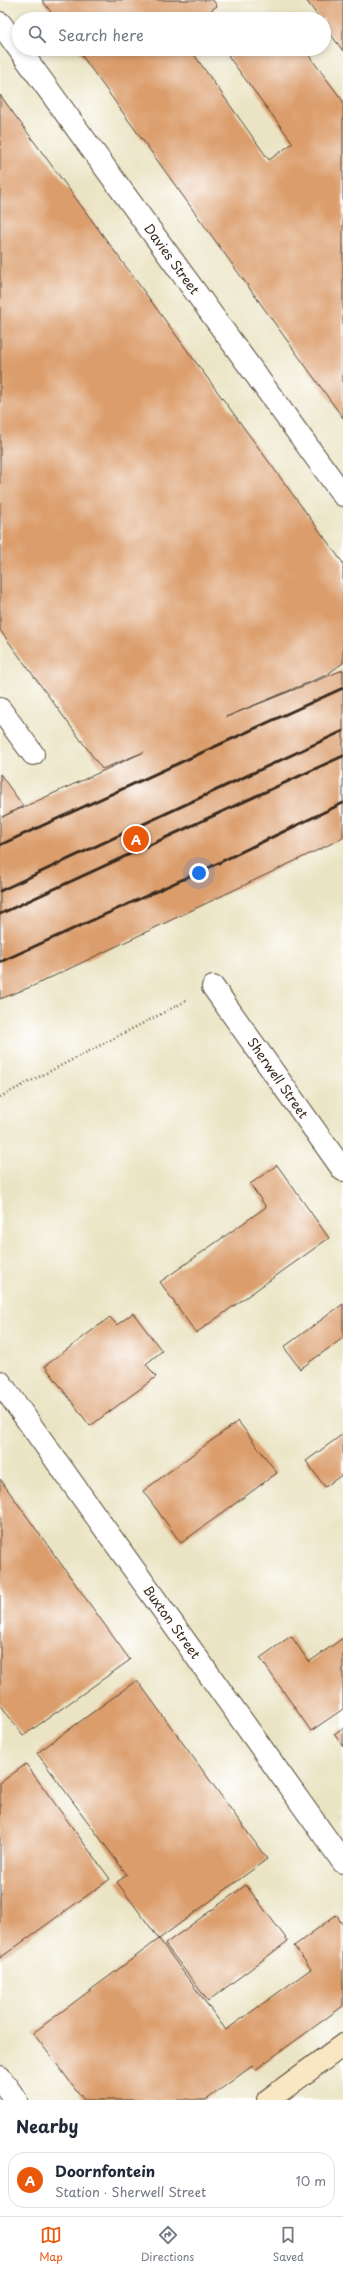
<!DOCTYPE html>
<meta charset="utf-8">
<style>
:root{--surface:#fff;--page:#f2f2f3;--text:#1f2937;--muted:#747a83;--line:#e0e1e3;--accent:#ea580c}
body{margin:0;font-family:"Playpen Sans",sans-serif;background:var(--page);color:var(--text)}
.you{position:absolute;left:199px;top:873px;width:14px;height:14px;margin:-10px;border:3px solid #fff;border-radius:50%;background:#1a73e8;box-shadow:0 0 0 6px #1a73e833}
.badge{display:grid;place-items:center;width:26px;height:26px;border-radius:50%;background:var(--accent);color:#fff;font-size:13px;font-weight:700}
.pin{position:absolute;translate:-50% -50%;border:2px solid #fff;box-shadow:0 1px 4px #0006}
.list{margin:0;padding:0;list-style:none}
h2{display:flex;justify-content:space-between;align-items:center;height:52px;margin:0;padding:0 16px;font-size:17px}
h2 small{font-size:13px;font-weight:400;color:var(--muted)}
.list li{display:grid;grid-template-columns:26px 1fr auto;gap:12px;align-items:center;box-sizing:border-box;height:56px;margin:0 8px 8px;padding:0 8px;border:1px solid var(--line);border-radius:16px}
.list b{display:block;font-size:15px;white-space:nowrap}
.list p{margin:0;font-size:13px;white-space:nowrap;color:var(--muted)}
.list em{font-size:13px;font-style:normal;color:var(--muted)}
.icon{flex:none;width:22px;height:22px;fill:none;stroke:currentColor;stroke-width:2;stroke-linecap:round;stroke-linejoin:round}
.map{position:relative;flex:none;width:343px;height:2100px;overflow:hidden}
.search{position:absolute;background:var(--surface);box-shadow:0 2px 6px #0003;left:12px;right:12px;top:12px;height:44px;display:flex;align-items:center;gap:10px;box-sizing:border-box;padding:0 14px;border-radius:22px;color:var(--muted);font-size:15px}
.sheet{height:116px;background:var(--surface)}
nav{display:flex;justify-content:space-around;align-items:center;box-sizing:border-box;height:56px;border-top:1px solid var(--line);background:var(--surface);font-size:11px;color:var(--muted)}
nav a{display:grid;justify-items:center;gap:2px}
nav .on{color:var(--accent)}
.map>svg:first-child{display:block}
.building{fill:#db9d6c}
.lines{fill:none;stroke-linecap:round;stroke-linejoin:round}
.street-casing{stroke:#554637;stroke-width:24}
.secondary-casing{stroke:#554637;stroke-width:24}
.path{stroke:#554637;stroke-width:2.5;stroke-dasharray:1 3;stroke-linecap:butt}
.street{stroke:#fff;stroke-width:22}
.secondary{stroke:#f9e7c3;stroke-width:22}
.rail{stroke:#3b2a1e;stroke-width:3}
.labels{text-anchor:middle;stroke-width:3;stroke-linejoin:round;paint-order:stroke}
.street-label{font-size:13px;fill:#3b2a1e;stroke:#fff}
</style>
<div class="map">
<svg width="343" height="2100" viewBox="0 0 343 2100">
<rect width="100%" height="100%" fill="#fff"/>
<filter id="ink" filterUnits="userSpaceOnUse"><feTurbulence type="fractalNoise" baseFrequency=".025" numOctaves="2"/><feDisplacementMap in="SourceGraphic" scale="8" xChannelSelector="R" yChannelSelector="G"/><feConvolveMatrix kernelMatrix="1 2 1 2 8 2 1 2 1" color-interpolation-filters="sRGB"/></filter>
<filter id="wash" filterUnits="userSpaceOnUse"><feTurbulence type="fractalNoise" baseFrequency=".012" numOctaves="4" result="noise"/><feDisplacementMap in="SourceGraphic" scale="16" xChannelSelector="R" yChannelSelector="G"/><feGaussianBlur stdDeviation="0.9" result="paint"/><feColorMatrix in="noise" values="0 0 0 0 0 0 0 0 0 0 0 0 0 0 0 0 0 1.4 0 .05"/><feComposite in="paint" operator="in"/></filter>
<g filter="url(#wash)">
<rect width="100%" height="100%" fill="#ebe4c4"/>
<g id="blocks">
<!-- building -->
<path class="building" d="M42,0H213L217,6L199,19H56Z
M306,0H343V51L324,25V19H320Z
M77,49H190L269,160L293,143L228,56L238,49H304L343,101V418Z
M0,95L343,563V663L326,675L226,717L343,670V838L33,986L0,999V774L23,806L2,817L144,752L102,769L0,630Z
M277,1165L329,1238L196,1333L160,1282L266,1207L250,1184Z
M343,1304V1338L300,1369L284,1347Z
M133,1313L162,1351L146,1364L156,1377L90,1426L45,1366L110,1317L117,1325Z
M238,1421L277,1473L181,1543L143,1491Z
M343,1434V1474L325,1487L306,1461Z
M0,1479L130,1660L23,1736L0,1704Z
M291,1636L309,1662L343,1638V1709L311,1731L260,1658Z
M137,1680L267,1859L159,1939L117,1882L127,1875L37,1753Z
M343,1728V1746L334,1734Z
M26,1764L110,1879L0,1958V1783Z
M246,1885L288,1941L208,2001L165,1944Z
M336,1915L343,1925V2006L255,2070L252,2066L206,2100H84L33,2033L159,1939L226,2030L311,1969L294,1946Z"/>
</g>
</g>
<g filter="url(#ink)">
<use href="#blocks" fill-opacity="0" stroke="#554637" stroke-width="1"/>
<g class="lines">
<defs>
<path id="street" d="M0,23L343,495
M0,709L33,754
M213,987L343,1170
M0,1382L343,1862
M0,2077L16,2100"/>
<path id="secondary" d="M268,2100L343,2045"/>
</defs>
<!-- street casing -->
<use href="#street" class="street-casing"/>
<!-- secondary casing -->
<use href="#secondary" class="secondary-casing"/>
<!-- path -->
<path class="path" d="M0,1097L188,1000"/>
<!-- street -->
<use href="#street" class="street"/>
<!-- secondary -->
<use href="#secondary" class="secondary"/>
<!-- rail -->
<path class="rail" d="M0,845L343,688
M0,891L343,731
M0,914L343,756
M0,962L210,867L343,803"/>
</g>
</g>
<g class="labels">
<!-- street labels -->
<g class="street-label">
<text transform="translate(172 259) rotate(54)" y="5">Davies Street</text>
<text transform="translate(278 1078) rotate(55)" y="5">Sherwell Street</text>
<text transform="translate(172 1622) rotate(54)" y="5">Buxton Street</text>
</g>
</g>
</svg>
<div class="you"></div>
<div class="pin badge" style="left:136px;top:839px">A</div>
<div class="search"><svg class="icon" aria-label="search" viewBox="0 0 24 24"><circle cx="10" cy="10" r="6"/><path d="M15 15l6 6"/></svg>Search here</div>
</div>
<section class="sheet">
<h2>Nearby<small></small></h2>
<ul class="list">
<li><span class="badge">A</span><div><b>Doornfontein</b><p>Station · Sherwell Street</p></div><em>10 m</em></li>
</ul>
</section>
<nav>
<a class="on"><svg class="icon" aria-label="map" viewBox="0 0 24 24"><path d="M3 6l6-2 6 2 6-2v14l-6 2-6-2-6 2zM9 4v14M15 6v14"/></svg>Map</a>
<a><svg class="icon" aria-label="directions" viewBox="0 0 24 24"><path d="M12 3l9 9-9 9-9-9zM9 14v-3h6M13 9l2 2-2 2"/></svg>Directions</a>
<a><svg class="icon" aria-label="saved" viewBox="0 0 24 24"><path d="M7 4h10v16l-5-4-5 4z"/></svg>Saved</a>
</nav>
